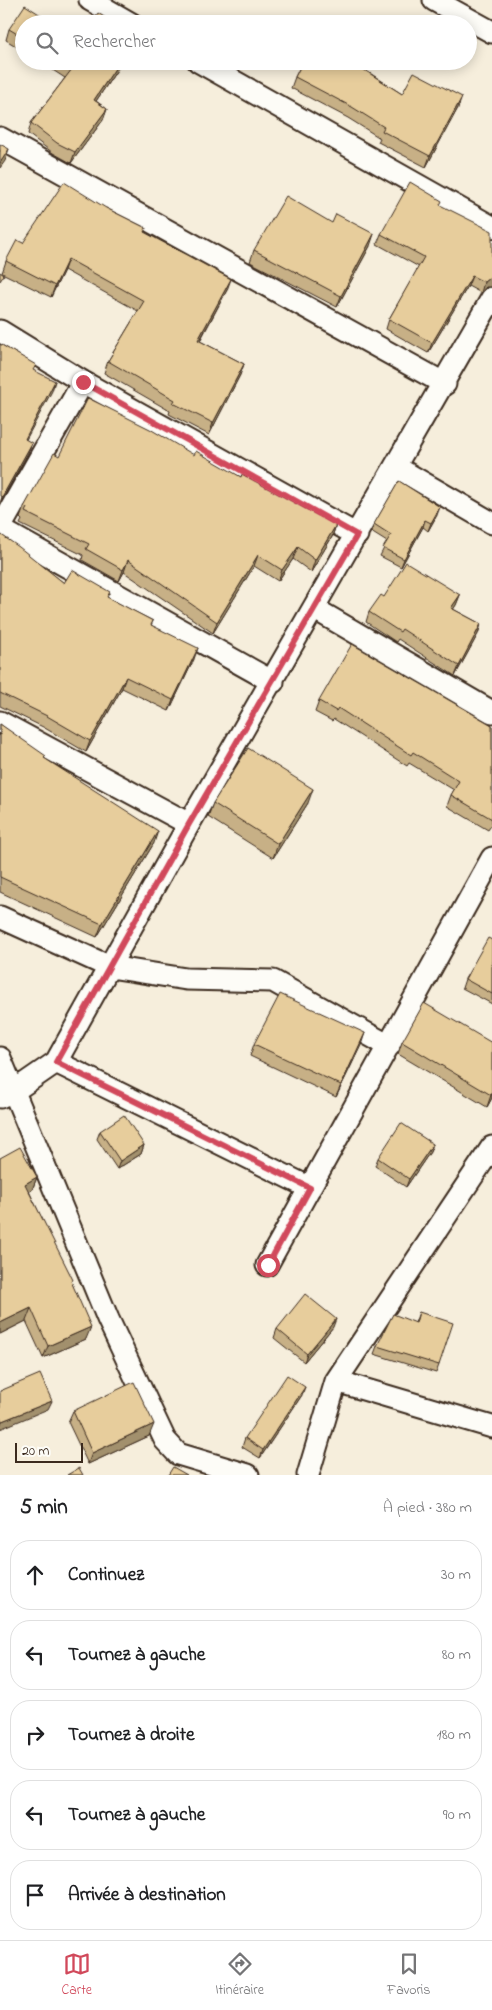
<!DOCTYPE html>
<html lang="fr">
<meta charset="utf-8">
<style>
:root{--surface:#fff;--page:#f6f6f6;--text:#202124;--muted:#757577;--line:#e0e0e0;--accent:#d1495b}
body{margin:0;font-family:"Indie Flower",sans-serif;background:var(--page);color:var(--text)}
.scale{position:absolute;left:15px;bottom:12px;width:68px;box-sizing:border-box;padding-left:5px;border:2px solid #3b2a1e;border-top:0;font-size:14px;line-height:18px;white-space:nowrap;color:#3b2a1e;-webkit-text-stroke:4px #fdfcf7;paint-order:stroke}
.stop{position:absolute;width:15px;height:15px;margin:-11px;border:4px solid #d1495b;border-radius:50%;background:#fff}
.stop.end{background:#d1495b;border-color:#fff;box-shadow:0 1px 5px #0008}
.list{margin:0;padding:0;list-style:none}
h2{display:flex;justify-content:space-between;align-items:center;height:65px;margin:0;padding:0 20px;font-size:21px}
h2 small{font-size:16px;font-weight:400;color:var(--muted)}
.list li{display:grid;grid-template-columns:32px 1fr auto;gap:15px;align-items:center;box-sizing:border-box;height:70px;margin:0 10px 10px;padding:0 10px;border:1px solid var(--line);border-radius:20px}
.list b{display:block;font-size:19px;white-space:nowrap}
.list em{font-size:16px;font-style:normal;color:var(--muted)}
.icon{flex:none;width:28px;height:28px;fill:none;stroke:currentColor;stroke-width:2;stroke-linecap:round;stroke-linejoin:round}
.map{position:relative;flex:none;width:492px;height:1475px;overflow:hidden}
.search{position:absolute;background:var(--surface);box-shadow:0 2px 12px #0003;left:15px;right:15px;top:15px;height:55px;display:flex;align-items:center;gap:12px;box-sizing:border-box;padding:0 18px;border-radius:28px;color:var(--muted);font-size:19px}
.sheet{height:465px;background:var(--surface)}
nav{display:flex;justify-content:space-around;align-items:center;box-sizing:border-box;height:70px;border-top:1px solid var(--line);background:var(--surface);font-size:14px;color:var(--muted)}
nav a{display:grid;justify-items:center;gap:2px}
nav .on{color:var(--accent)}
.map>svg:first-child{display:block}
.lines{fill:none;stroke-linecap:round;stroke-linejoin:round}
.minor-casing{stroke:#3b2a1e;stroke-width:25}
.minor{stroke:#fdfcf7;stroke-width:21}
.wall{fill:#c7b086;stroke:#3b2a1e}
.shaded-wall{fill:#a2906d;stroke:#3b2a1e}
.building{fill:#e7cd9c;stroke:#3b2a1e}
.route{stroke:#d1495b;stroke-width:6}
</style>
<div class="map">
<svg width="492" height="1475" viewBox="0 0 492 1475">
<rect width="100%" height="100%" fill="#f6eedc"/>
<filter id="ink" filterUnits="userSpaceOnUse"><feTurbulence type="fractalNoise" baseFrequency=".02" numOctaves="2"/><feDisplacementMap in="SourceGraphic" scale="10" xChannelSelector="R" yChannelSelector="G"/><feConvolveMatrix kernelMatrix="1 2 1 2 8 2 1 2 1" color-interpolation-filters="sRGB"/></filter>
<g filter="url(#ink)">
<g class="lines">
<defs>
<path id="minor" d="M90,0L132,24
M434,0L492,32
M198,61L492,227
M0,138L445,384
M0,331L83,382L357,535
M396,467L492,523
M0,528L83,382
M0,529L273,682
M315,609L492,712
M0,722L189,824
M0,917L110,967L186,979L273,981L389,1046
M0,1058L108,1319L165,1440L178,1454L248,1475
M56,1062L310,1188
M0,1097L14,1091L56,1062L189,824L492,298
M267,1265L492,858
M336,1381L492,1427
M308,1475L336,1381L492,1147"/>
</defs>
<!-- minor casing -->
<use href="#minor" class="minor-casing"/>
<!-- minor -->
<use href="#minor" class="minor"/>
</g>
<!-- wall -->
<path class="wall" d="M24,24V51L6,40L9,29Z
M39,61H123L96,101L107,109L103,120L71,163L53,153L28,134L31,123L65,78Z
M303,61H361L359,66L402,94L458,108L426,167L378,142L380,138L348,118L291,88L295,77Z
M441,206L492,287H486L481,293L468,286L428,353L386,329L389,319L419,267L377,244L381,234Z
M106,208L146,228L144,233L227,290L200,341L244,364L240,375L209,435L169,414L170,411L104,373L108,361L138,311L64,270L51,297L2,273L6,261L23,243Z
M370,246L337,307L250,262L254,250Z
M194,455L241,477L336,525L332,537L311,572L293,559L278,581L254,566L213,633L124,572L119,581L82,560L83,555L20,524L22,520L20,518L24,507L59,456Z
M437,515L428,531L423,527L401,567L380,556L387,542L371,532L374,524Z
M0,534L64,583L108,598L153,621L151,625L194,659L169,711L122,688L86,752L43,727L0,706Z
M460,595L456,605L453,609L481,624L478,634L455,676L398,639L396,642L366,622L369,612L384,597Z
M319,701L492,725V824L488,830L447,806L451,795L454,790L409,763L407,766L334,719L332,721L315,712Z
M0,724L154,843L97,937L0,892Z
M213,803H308L273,858L208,817Z
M492,940V1004L462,988L465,979Z
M402,1042L492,1043V1098L487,1107L398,1054Z
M254,1044L361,1045L336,1097L250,1056Z
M100,1131L144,1145L141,1154L117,1169L97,1139Z
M433,1144L430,1152L406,1187L375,1166L378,1158Z
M0,1158L37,1177L32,1190L29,1191L72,1284L86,1339L43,1358L26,1321L0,1334Z
M419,1312L439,1365L436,1373L374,1354L377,1346L415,1323Z
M333,1327L304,1362L274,1338L277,1329Z
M302,1395L260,1458L242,1447L245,1438Z
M73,1411L149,1436L88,1464L68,1422Z"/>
<!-- shaded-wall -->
<path class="shaded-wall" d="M120,61H123L90,110L94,100Z
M462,97L458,108L426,167L430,156Z
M107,109L103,120L71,163L75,152Z
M9,149L5,161L0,168V163Z
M374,234L370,246L337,307L341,296Z
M68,259L64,270L51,297L55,286Z
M472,276L468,286L428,353L432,343Z
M490,277H492V287H486L481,293L484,282Z
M231,279L227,290L194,351L198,340Z
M244,364L240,375L209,435L213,423Z
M55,381L52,391L21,449L25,439Z
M32,443L28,453L0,503L2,497Z
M440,507L437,515L428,531L431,523Z
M425,520L423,527L401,567L404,559Z
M336,525L332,537L311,572L315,560Z
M298,547L293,559L278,581L282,570Z
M258,555L254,566L213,633L217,622Z
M128,560L124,572L119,581L123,570Z
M460,595L456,605L448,618L451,608Z
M481,624L478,634L455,676L459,666Z
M198,648L194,659L169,711L173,700Z
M126,677L122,688L86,752L90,741Z
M313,789L308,803L273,858L278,844Z
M158,831L154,843L97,937L102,924Z
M365,1033L361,1045L336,1097L341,1085Z
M492,1094V1098L487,1107L491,1095Z
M433,1144L430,1152L406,1187L409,1179Z
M144,1145L141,1154L117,1169L120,1161Z
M37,1177L32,1190L21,1196L25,1184Z
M31,1308L26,1321L0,1334V1323Z
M336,1319L333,1327L304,1362L307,1354Z
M91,1327L86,1339L43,1358L48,1346Z
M305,1387L302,1395L260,1458L263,1450Z
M52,1401L48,1409L0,1429V1426L2,1421Z
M154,1424L149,1436L88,1464L92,1453Z"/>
<!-- building -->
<path class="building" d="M25,5L55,24H24V38L9,29Z
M98,13L115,24H90Z
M325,18L335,24H322Z
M60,61H120L94,100L107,109L75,152L57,143L31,123L72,69Z
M303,61H360L358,66L402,94L414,72L462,97L430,156L382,131L384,127L352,107L295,77Z
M0,144L9,149L0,163Z
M64,182L106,208L146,228L144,232L231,279L198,340L244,364L213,423L173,403L175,400L108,361L144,301L68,259L55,286L6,261L17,240L23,243Z
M410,182L442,201L440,205L492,231V277H490L484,282L472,276L432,343L389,319L424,257L381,234Z
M286,196L332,223L336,214L374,234L341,296L254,250Z
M0,272L4,275L0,281Z
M0,344L36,365L33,370L55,381L25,439L32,443L2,497L0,496Z
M88,398L150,429L194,455L196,451L241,477L242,474L336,525L315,560L298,547L282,570L258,555L217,622L128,560L123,570L86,549L89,544L25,512L27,508L24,507L54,453L59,456Z
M399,481L440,507L431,523L425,520L404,559L383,548L391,535L374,524Z
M0,534L19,547L64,583L72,570L110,592L107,597L153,621L151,625L198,648L173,700L126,677L90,741L47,716L0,693Z
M406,562L460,595L451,608L481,624L459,666L402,629L400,632L369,612L381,595L384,597Z
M352,644L492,725V819L451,795L459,781L413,752L411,755L338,708L336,711L319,701Z
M0,724L46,756L44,758L158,831L102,924L0,877Z
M248,748L313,789L278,844L213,803Z
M488,938L492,940V994L465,979Z
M280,994L365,1033L341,1085L254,1044Z
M424,1003L492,1043V1094L491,1095L402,1042Z
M124,1115L144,1145L120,1161L100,1131Z
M401,1123L433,1144L409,1179L378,1158Z
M20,1147L37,1177L25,1184L73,1280L71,1281L91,1327L48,1346L31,1308L0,1323V1158Z
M305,1294L336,1319L307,1354L277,1329Z
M419,1312L453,1323L439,1365L377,1346L393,1314L416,1323Z
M40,1374L52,1401L2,1421L0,1417V1391Z
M287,1375L305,1387L263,1450L245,1438Z
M134,1382L154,1424L92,1453L73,1411Z
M173,1467L187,1475H168Z
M79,1468L83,1475H67Z"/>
</g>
<g class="lines" filter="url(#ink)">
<!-- route -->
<path class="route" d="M83,382L357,535L189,824L56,1062L310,1188L268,1265"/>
</g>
</svg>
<div class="scale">20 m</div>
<div class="stop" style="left:268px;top:1265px"></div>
<div class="stop end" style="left:83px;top:382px"></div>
<div class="search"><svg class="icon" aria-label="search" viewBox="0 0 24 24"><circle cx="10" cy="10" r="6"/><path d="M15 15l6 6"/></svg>Rechercher</div>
</div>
<section class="sheet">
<h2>5 min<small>À pied · 380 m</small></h2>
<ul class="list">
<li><svg class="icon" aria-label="ahead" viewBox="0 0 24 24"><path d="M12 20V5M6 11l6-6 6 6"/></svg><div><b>Continuez</b></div><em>30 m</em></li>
<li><svg class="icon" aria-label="left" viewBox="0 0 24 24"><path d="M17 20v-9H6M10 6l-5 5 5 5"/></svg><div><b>Tournez à gauche</b></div><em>80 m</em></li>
<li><svg class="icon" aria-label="right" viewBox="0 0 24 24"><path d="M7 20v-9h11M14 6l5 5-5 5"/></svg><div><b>Tournez à droite</b></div><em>180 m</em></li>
<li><svg class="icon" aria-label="left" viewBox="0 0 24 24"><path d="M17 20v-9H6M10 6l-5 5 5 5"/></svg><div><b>Tournez à gauche</b></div><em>90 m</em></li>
<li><svg class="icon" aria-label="arrive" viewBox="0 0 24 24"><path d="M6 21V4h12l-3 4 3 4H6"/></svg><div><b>Arrivée à destination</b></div></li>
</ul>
</section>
<nav>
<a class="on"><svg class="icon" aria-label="map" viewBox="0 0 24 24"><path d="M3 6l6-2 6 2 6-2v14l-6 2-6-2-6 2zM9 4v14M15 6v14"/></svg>Carte</a>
<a><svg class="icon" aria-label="directions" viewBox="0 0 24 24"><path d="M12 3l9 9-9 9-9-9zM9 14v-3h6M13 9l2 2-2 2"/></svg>Itinéraire</a>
<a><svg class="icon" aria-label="saved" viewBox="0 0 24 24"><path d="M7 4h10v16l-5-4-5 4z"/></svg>Favoris</a>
</nav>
